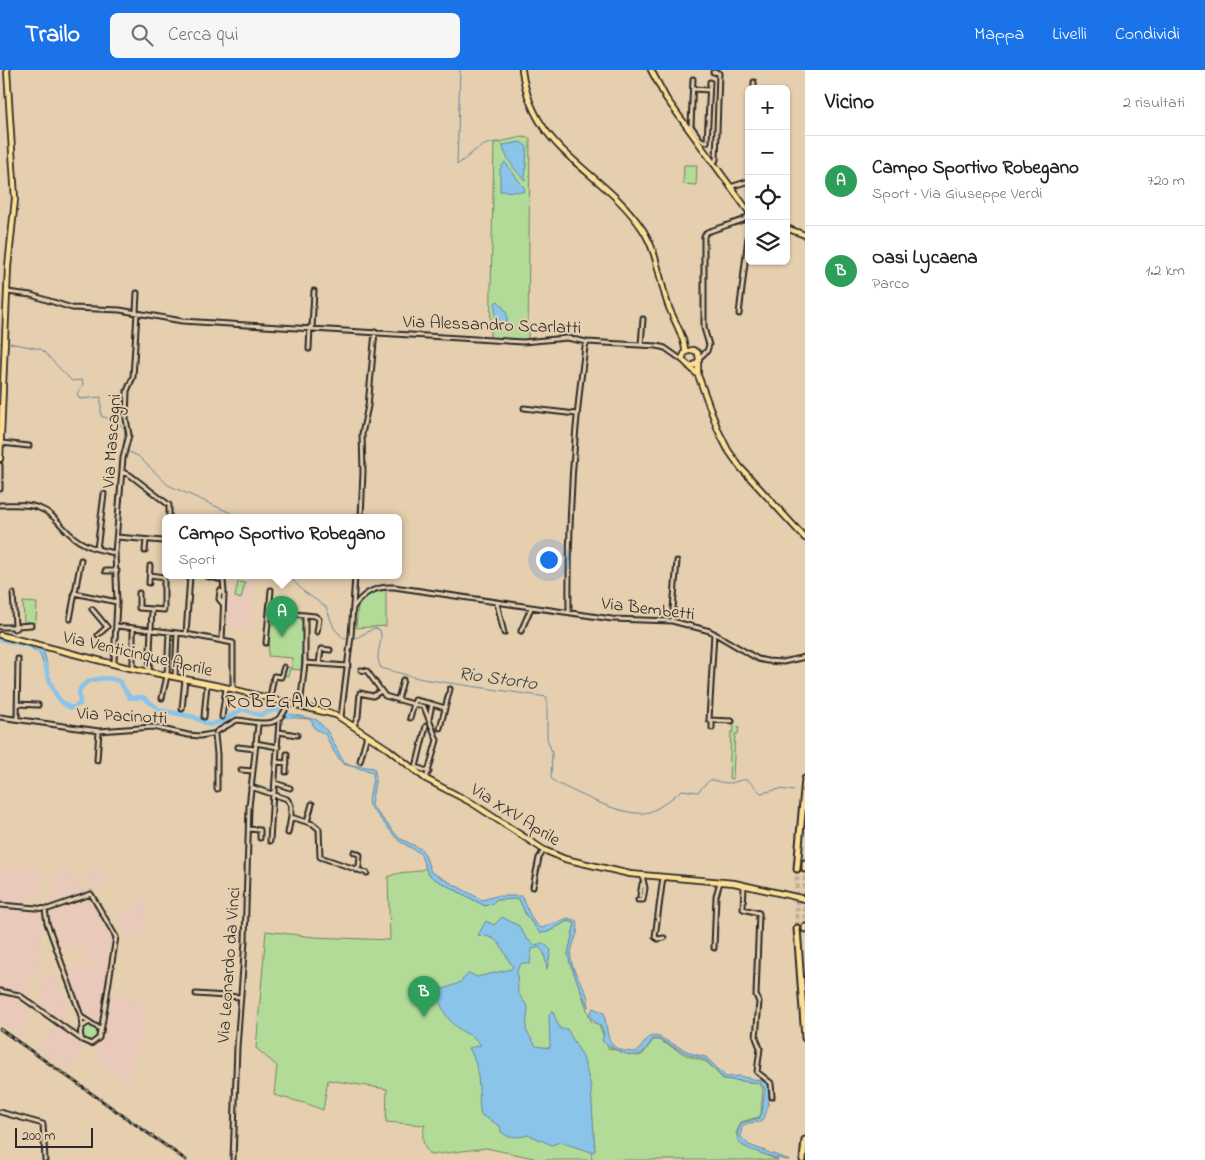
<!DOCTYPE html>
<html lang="it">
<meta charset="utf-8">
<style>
:root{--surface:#fff;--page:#f6f6f6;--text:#222;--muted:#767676;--line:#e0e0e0;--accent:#1a73e8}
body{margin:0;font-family:"Indie Flower",sans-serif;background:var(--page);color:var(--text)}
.controls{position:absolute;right:15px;top:15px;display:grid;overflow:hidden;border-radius:8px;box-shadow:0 1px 4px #0004}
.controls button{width:45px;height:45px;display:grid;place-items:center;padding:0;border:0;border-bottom:1px solid var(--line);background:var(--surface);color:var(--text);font:25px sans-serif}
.scale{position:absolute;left:15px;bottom:12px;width:78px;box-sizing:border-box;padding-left:5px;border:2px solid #2b2b2b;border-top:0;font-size:14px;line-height:18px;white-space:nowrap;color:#2b2b2b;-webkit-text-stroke:4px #e5cfae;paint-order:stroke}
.you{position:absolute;left:548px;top:489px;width:18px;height:18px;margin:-12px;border:4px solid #fff;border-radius:50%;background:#1a73e8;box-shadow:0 0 0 8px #1a73e833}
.badge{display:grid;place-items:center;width:32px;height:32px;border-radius:50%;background:var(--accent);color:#fff;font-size:16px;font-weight:700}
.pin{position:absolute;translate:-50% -41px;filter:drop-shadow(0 1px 2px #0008)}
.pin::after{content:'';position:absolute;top:26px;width:18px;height:15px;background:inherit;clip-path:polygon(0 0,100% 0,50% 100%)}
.popup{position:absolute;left:162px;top:444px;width:240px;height:65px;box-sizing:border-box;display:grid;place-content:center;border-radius:8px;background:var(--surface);filter:drop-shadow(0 1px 4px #0005);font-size:16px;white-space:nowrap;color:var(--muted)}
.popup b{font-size:19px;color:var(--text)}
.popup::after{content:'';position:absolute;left:50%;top:100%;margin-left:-10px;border:10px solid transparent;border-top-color:var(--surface)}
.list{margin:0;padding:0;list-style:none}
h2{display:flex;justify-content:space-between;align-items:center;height:65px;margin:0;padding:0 20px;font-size:21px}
h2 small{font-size:16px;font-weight:400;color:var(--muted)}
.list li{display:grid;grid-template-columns:32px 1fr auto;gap:15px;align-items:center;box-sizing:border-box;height:90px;padding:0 20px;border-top:1px solid var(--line)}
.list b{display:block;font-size:19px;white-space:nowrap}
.list p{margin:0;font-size:16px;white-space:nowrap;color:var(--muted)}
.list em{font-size:16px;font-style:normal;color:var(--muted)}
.icon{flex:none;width:28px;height:28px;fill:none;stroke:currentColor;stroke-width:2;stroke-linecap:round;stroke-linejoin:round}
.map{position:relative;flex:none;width:805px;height:1090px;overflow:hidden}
header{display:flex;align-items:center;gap:30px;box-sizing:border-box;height:70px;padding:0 25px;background:var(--accent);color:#fff}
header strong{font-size:24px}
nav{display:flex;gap:28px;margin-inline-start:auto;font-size:18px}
.search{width:350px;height:45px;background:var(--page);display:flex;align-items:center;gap:12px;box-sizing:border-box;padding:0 18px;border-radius:8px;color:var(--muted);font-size:19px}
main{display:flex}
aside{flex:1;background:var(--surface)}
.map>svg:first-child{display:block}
.built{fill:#e8c9ba}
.green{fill:#b3db98;stroke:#6f8362}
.water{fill:#8ac4e9;stroke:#64879d}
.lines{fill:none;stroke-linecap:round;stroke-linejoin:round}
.stream{stroke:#64879d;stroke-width:1}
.river{stroke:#8ac4e9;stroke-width:4.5}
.highway-tunnel{stroke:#c0ae94;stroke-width:5;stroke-dasharray:5 2.5;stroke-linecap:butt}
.minor-casing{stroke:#2b2b2b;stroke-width:7}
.major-casing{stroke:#2b2b2b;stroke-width:8}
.highway-casing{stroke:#2b2b2b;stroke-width:9}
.minor{stroke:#e5cfae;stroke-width:3}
.major{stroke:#fcde96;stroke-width:4.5}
.highway{stroke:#fcde96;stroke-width:5}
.rail-casing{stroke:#2b2b2b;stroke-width:3}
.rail{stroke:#e5cfae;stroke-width:1;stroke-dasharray:4;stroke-linecap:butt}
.labels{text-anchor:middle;stroke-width:4;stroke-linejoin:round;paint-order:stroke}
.street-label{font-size:18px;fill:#2b2b2b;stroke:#e5cfae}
.water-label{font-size:19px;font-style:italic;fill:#394248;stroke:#e5cfae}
.quarter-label{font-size:20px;letter-spacing:1px;fill:#2b2b2b;stroke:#e5cfae}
</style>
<header>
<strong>Trailo</strong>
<div class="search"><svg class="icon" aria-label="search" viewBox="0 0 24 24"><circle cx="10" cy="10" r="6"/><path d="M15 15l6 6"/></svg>Cerca qui</div>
<nav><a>Mappa</a><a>Livelli</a><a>Condividi</a></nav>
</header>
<main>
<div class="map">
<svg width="805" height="1090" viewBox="0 0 805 1090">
<rect width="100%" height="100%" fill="#e5cfae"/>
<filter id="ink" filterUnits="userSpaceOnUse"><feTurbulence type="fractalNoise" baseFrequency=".02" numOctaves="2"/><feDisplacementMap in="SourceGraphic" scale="10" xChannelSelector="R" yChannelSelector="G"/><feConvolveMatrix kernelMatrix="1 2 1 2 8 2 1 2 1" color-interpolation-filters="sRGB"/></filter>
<g filter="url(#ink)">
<!-- built -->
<path class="built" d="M238,512L256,516L252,558H246V560L230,559V555H227L228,537L235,514Z
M242,625L276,634V636L261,641L255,640L242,633Z
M0,796L44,798L42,829L27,827L25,834L0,832Z
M54,799L69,800L85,824L52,836Z
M87,801H99L107,805L106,814L96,820L87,806Z
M145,827L148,829L141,871L129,869L115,847Z
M85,829L91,831L114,866L101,946L95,951L84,948L68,902L89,895L82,875L61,882L48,848L51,842Z
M0,837L39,842L43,846L37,904H32L29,929L17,922L0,919Z
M43,905L57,906L69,941L61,951L39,937Z
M0,924L15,926L29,935L25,970L0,952Z
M109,924L142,929V970L128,1014L102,996L94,975L102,967Z
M55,954L85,976L69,1001L37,979Z"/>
<!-- green -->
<path class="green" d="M522,67L530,68L528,272L490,270L494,73Z
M684,95H697L696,115L683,114Z
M238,512L245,513L241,529L235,527Z
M386,519V556L356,558L358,534L369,524Z
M23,532L37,533L36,551L33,554L27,551L24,553Z
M271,545L300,547L304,550L301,600L290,599L288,606L283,605L285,597L292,598V588L268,586Z
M734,656L739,657L738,664H735L733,709L729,708L731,662H733Z
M426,798L433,808L485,836L495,830L519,829L526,845L540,863L548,862L567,851L575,853L568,884L591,951L599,955L608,978L638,986L643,984L653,970H659L688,986L707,992L723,1009L759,1013L763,1018L761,1044L759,1047L741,1052L736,1064L743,1076L778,1090H535L534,1088L486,1078L430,1085C422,1074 421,1068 425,1055L386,1052L387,1019L328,1010L323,1040L308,1034L274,1025L277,996L256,978L266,861L314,867L390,870L388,807C404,799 411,805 426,798Z
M81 963a9 9 0 1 1 18 0a9 9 0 1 1-18 0Z"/>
<!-- water -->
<path class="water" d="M521,72L527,77L525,110C518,105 502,83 503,75Z
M505,92L525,119L523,122L500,121V99Z
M498,231C505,239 508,242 507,253L504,256L496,254L495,252V233Z
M25,574L43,578L48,599H45L40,584Z
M286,643L317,650L328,662L343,691L351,695L374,698L376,707L371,735L399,768L421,779L425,785L431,802L482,830L496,826H522C527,836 531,854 542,858L568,848L577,851C581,864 569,876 571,889C573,906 591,921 588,937L570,894L568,884L575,853L567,851L548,862L540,863L526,845L519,829L495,830L494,833L485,836L433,808L428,804L420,783L399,771L368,734L373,709V702L343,694L334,682L325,664L314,658L312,652L309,649L285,647Z
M502,847L519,856L527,869L535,875L543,873L551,880L547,899L544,883L539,877L532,879L530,894L522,893L517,900L518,923L528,937L526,960L536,976L550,978L549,946L552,940L560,959H567L583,987L591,1017L595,1081L591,1082L560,1072L552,1075L529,1065L519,1067L507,1066L501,1062L500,1056L481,1045L480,1041C478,1018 481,999 469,978L481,975C471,963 468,966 459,959C446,950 437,932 438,917L444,919L459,913L469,903L477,907L511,899L513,895L510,893C500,875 500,867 478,865L486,851L494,855Z
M593,938L604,943C609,967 605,982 637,982L649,967L657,966L693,984L706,987L726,1007L740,1006L765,1012C772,1021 769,1045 760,1052L748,1053L742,1056L741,1067L749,1075L789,1090C780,1090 746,1080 740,1073C736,1067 738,1059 741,1053L759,1048L762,1043L765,1019L760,1013L724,1009L706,990L690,985L658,969H653C650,973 647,978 643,982C633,992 610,977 602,971L604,964L601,957L589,946Z"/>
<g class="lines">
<!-- stream -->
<path class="stream" d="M460,0L457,95C471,85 480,72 499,72L503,75
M0,273H2
M10,273L41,279L72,311L82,310L83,314L77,324L80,329L101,327V346L118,352L125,359L123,379
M127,381L138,386L168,415L242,448
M289,506L303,521L326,537L334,558L343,568L352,570L375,558L380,560C384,574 373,583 381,598L422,609L547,627V668L552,683L551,708L556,713C579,723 625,749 649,742C661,738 673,727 682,720L698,722C715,703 708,712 728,713C735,713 741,709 748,710L761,723L780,719L794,721
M591,1082L592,1090"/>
<!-- river -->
<path class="river" d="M0,569L30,576
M45,594C49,610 54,631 71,638L80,634C80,630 78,623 80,619C87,607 110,606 120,612L130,628L143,627L160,640L194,647L209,655L223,651L242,639L259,645L277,639L290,646"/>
<!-- highway-tunnel -->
<path class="highway-tunnel" d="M797,799V858
M805,799V857"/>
<defs>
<path id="minor" d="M713,2L719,3L716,90L713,93
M693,19L709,20
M754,19V12
M691,56L693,9
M688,58L691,56L701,70L707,72L710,12
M730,117L749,111
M7,222L31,225L72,238L120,240L182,251L523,272L567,268L587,272L657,276L665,278L682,290
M136,242L137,223
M739,244L749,159
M312,258L314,221
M641,275L643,249
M309,279L310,257
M699,288L707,281L709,275L704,258V166L707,162L743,150L749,145
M524,338L576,344
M2,373L29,376
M0,395V419
M122,402L130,405L169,435V448
M0,435C13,435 27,433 39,438C53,443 59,454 69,463C81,476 99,480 115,483
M361,448L363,402L362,364L368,336L375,262
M117,467L163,471
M97,479L104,424
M145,481L146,470
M105,501H117
M206,506L223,510L224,522
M149,513L150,496
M74,523L117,532
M139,523V538L152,539
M13,524L15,555
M497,533L504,563
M353,538C363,522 376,516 394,517L612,549L672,551L710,561L758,589L767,591L783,592L805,587
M92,539L107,557L98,565
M269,542L271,520
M569,542C568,452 573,365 585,277L587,272
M305,545L315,546L319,549L317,562
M70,549L81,490
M672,551L677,491
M14,556L16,555L17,558L14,559Z
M17,556L31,555
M117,556L186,564L233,573V619
M0,557H13
M133,559V598
M521,561L531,538
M714,563L709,650L732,651
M186,564L190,506
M222,571L224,524L220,521L219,529L223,534
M266,573L269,542L305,545V593L300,636
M114,592L117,532L115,483L123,388L129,365L126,349L127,321L133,307L137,243
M305,593L348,596
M319,594L321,579L330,580
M361,600L367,601L385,626L424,637L437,670L426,709
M149,602L152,539L164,540V507L150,505
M175,607L177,563
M162,628L167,606L169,562
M270,628L274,606L281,607L284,597
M398,630L403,610
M17,634L38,635
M432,634L445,638
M182,639L185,609
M0,647L99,661L153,657L188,665L200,666L212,664
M204,647L207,614
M222,647L226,618
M341,647L351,566L355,506
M17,648L18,589
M410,648L415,630L432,634L429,649
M354,655L358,647L360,623L373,626L381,621
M440,658L450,619
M712,658V650
M216,662L237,650C259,652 279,662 288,633
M279,662L297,665
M215,665L217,684V719
M255,673L278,677
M238,677L255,679
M97,690L99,661
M360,691L367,665
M276,692L287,693
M416,697L426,656
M416,697L429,702
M241,700L253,701
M286,702L287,684
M275,713L290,718
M251,717L287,729L291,735V747L313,754L319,759L320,787L367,803
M274,723L279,651
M307,752L312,734
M249,759L260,760V768
M288,763L291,747
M270,771L273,722
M354,782L360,785L359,797L356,800
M663,807L655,867L658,869L664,868
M744,816L743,839L759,843L756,925L759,932L756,968L760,978L757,1002L771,1013L772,1027
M533,817L539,788L544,780
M640,826L642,814
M638,830H643L645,818L642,805
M0,835L48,839L91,824L116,867L101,962
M45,839L47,853L81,946L82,957
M714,878L716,826L720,812
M0,921L19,925L82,970
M196,924L241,927
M83,948L100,959L99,968L91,974L82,970C79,963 80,956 88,953
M0,1042L43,1054L45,1090
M233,1090L237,977L245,871L249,737L258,655"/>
<path id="major" d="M522,0C533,84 603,99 643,160C657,182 659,208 667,232C671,246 686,268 685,282
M651,0L666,28L749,142
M786,158L805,165
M698,292V305L718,360L728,380L740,397L805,468
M689,296L695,295L699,290L698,283L693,280L685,282L682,289L698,305
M0,389L8,197L15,129L7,0
M0,565L125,597L224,617L336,645L388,679L426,709L472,733L544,780L565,789L630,804L734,813L805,829"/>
<path id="highway" d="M797,799L805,709
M805,799V793
M805,857V859
M797,858L805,968
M803,1090L805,1070"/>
</defs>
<!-- minor casing -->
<use href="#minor" class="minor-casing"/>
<!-- major casing -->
<use href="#major" class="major-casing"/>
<!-- highway casing -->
<use href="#highway" class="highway-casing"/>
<!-- minor -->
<use href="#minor" class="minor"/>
<!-- major -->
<use href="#major" class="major"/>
<!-- highway -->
<use href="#highway" class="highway"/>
<defs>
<path id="rail" d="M0,959L186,1090"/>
</defs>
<!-- rail casing -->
<use href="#rail" class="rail-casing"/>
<!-- rail -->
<use href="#rail" class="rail"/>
</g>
</g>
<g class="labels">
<!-- street labels -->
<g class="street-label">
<text transform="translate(492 254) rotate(2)" y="6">Via Alessandro Scarlatti</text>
<text transform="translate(111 371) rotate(-86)" y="6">Via Mascagni</text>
<text transform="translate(648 538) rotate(7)" y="6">Via Bembetti</text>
<text transform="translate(138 583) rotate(13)" y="6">Via Venticinque Aprile</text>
<text transform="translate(122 645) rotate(3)" y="6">Via Pacinotti</text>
<text transform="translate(516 744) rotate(32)" y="6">Via XXV Aprile</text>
<text transform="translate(228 895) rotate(-86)" y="6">Via Leonardo da Vinci</text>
</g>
<!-- water labels -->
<g class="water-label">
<text transform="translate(498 607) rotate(8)" y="7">Rio Storto</text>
</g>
<!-- quarter labels -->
<g class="quarter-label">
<text x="279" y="637">ROBEGANO</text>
</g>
</g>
</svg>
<div class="controls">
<button>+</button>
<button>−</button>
<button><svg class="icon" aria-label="locate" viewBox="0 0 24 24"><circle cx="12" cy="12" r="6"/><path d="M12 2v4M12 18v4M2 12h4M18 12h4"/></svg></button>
<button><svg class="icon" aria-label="layers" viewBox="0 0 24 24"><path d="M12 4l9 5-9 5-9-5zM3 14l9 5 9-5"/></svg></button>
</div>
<div class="scale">200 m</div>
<div class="you"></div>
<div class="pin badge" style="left:282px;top:567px;background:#2e9e5b">A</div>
<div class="popup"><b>Campo Sportivo Robegano</b>Sport</div>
<div class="pin badge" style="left:424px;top:947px;background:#2e9e5b">B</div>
</div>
<aside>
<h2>Vicino<small>2 risultati</small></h2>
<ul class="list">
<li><span class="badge" style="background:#2e9e5b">A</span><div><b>Campo Sportivo Robegano</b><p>Sport · Via Giuseppe Verdi</p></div><em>720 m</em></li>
<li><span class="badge" style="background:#2e9e5b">B</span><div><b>Oasi Lycaena</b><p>Parco</p></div><em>1.2 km</em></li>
</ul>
</aside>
</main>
